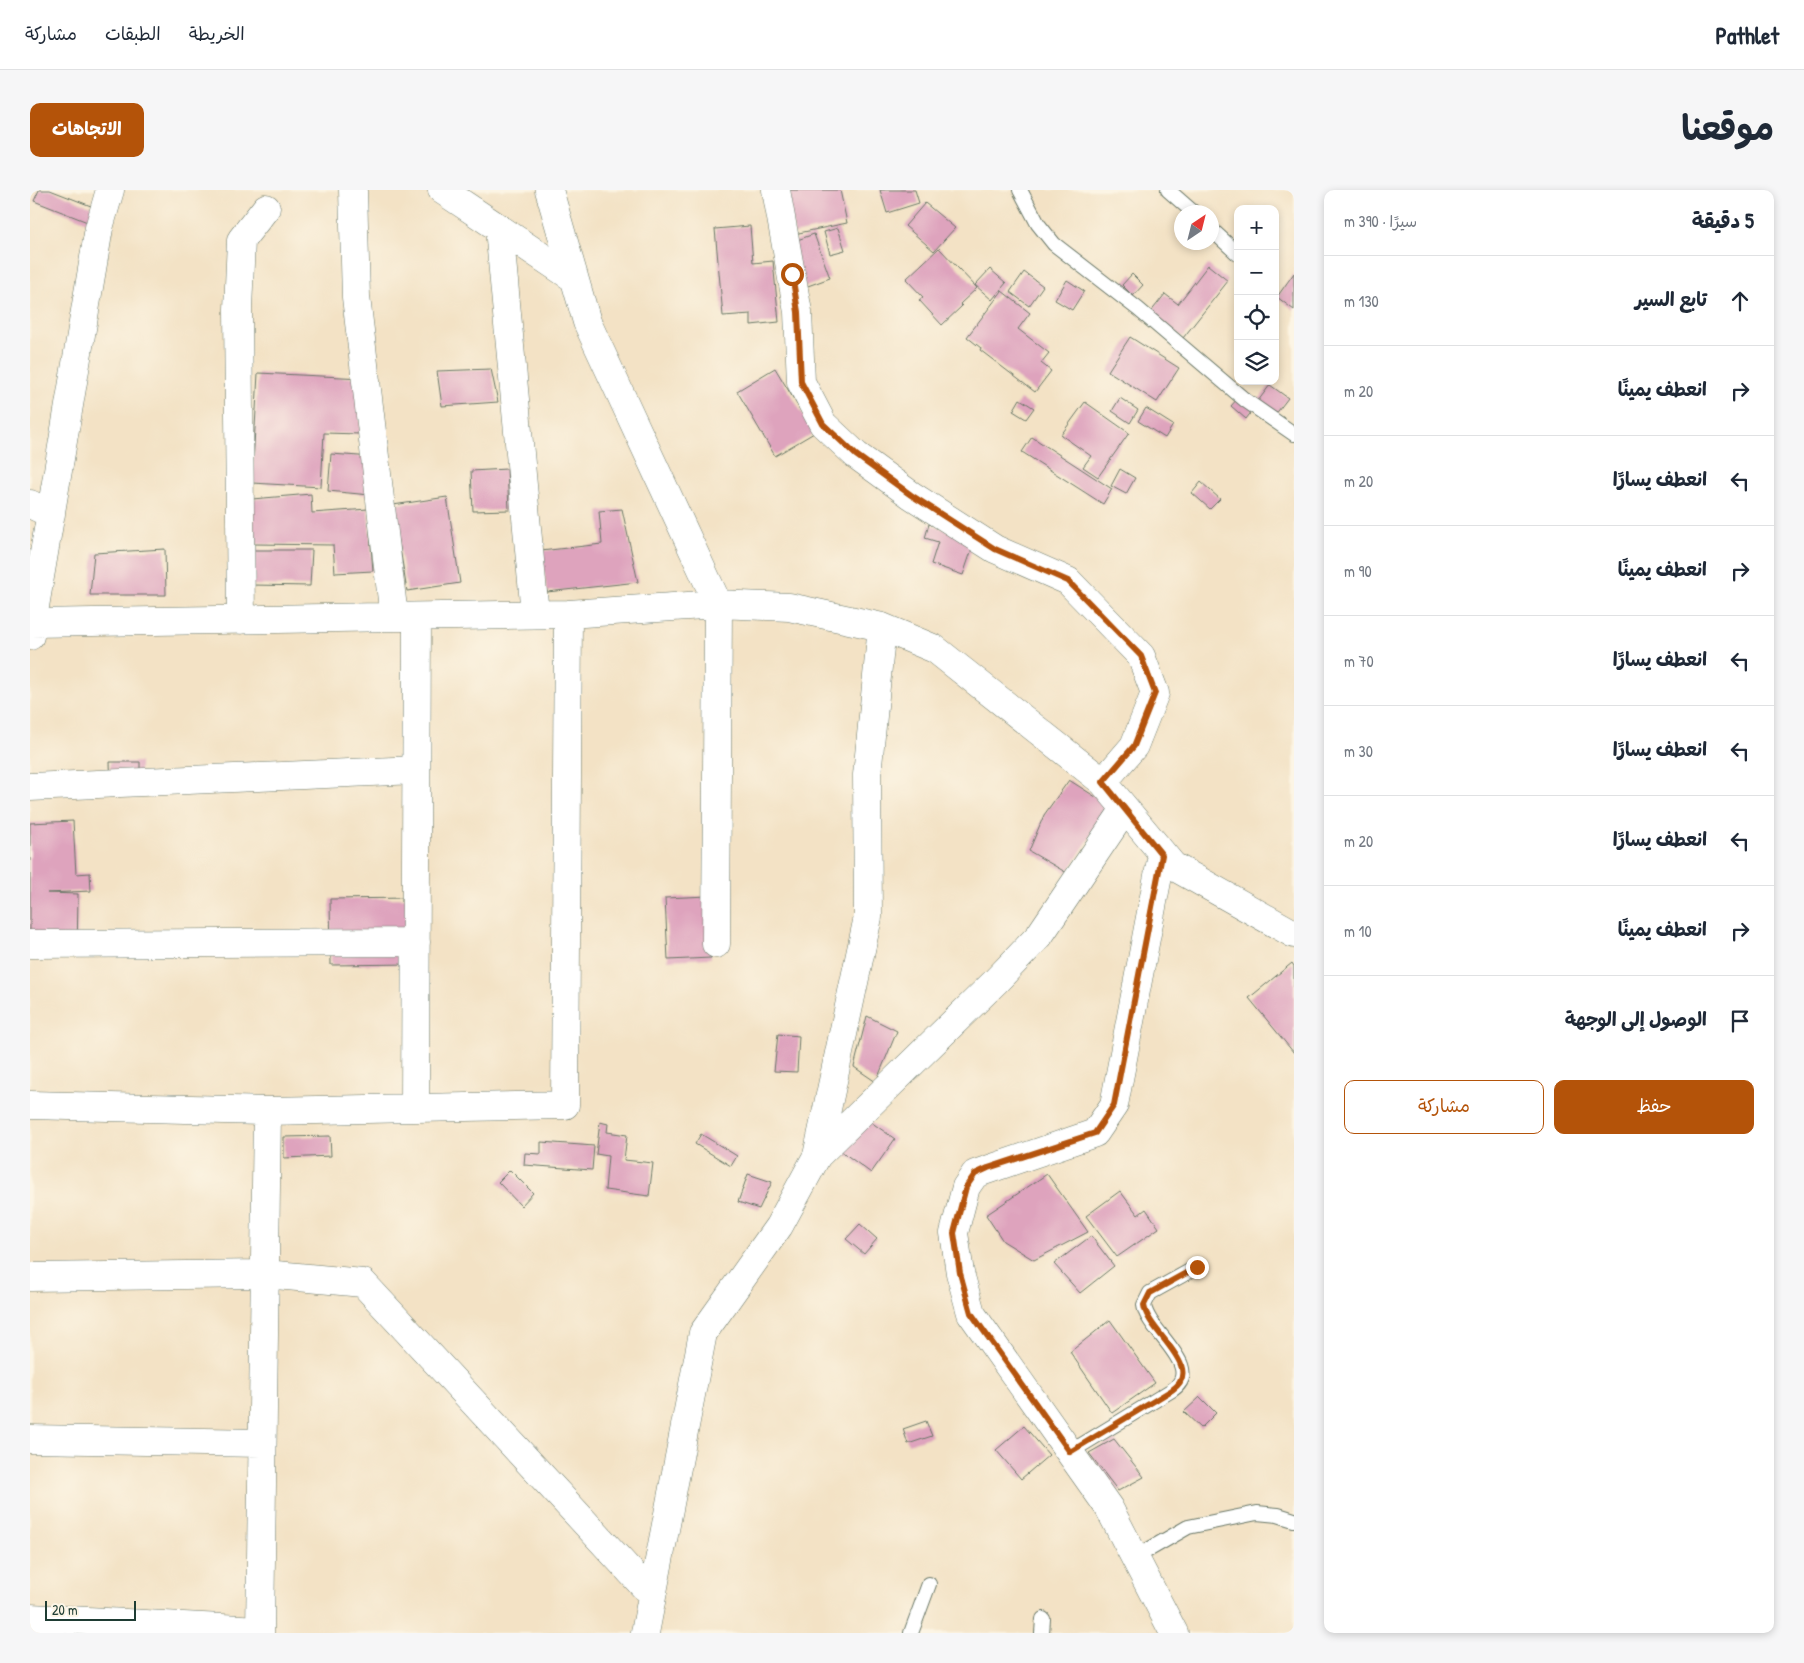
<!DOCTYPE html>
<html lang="ar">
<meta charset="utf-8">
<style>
:root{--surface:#fff;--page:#f6f6f7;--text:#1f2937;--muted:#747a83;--line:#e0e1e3;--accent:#b45309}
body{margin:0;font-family:"Patrick Hand","Playpen Sans Arabic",sans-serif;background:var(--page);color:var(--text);direction:rtl}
.controls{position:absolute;right:15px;top:15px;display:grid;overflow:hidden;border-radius:10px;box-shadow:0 2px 8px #0003}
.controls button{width:45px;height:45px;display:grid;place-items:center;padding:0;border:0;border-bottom:1px solid var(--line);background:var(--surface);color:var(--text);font:25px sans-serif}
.compass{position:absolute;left:1144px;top:15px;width:45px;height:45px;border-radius:50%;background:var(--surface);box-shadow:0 2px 8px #0003;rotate:35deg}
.scale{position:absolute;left:15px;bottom:12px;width:91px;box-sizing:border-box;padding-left:5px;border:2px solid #1f3d34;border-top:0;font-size:14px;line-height:18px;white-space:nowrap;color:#1f3d34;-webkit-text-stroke:4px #fcf5e5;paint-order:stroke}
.stop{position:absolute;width:15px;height:15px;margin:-11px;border:4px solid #b45309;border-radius:50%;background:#fff}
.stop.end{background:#b45309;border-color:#fff;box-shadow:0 1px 5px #0008}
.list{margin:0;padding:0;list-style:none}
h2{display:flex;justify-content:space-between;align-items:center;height:65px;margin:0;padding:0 20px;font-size:21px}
h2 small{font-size:16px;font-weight:400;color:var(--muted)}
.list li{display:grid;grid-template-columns:32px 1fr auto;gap:15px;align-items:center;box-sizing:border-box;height:90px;padding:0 20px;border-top:1px solid var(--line)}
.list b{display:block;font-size:19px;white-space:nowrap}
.list em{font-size:16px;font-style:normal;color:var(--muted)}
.actions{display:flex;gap:10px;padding:15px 20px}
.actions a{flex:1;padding:11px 0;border:1px solid var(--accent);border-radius:10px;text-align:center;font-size:18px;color:var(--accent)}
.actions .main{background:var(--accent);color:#fff}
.icon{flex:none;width:28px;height:28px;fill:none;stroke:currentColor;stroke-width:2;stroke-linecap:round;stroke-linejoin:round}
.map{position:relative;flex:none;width:1264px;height:1443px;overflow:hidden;direction:ltr;border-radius:10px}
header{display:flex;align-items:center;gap:30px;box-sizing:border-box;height:70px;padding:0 25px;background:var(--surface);border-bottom:1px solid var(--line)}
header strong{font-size:24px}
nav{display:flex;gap:28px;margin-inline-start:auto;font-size:18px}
.intro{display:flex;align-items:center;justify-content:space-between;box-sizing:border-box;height:120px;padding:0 30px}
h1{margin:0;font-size:35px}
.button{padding:12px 22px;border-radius:10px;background:var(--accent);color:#fff;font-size:18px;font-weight:700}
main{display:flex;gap:30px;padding:0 30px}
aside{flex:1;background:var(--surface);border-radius:10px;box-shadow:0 2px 8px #0003}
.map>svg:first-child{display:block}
.building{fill:#dea3bd}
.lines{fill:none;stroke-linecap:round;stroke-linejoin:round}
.lane-casing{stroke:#697767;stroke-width:16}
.street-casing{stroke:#697767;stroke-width:29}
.lane{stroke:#fff;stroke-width:14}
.street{stroke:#fff;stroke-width:28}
.route{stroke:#b45309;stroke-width:6}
</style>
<header>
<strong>Pathlet</strong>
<nav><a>الخريطة</a><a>الطبقات</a><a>مشاركة</a></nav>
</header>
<div class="intro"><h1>موقعنا</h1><a class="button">الاتجاهات</a></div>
<main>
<aside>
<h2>5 دقيقة<small>سيرًا · 390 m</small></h2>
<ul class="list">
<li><svg class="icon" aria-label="ahead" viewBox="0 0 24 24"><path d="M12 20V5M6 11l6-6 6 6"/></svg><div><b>تابع السير</b></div><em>130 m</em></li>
<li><svg class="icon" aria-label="right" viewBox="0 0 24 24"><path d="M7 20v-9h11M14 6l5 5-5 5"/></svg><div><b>انعطف يمينًا</b></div><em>20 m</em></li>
<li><svg class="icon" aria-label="left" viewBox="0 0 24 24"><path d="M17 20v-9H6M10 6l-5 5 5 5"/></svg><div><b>انعطف يسارًا</b></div><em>20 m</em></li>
<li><svg class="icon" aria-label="right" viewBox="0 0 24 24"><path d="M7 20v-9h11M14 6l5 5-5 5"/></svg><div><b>انعطف يمينًا</b></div><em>90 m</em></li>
<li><svg class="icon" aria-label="left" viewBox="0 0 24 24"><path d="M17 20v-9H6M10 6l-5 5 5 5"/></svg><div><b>انعطف يسارًا</b></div><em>70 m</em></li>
<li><svg class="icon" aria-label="left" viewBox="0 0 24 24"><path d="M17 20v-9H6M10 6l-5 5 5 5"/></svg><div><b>انعطف يسارًا</b></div><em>30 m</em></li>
<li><svg class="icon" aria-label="left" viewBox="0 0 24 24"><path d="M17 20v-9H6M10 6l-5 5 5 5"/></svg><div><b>انعطف يسارًا</b></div><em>20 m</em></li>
<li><svg class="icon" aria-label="right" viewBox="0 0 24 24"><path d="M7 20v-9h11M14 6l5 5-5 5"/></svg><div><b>انعطف يمينًا</b></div><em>10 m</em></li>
<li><svg class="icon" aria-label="arrive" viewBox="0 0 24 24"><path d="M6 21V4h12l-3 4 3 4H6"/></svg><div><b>الوصول إلى الوجهة</b></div></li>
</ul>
<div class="actions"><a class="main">حفظ</a><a>مشاركة</a></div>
</aside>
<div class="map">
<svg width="1264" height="1443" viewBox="0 0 1264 1443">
<rect width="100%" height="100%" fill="#fcf5e5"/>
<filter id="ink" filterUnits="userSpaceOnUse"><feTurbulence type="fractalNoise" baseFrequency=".02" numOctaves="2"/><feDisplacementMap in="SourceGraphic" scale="10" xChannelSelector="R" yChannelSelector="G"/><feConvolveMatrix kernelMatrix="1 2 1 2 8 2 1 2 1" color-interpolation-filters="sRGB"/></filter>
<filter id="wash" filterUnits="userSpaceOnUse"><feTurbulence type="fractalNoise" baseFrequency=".0096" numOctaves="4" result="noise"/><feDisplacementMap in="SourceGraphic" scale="20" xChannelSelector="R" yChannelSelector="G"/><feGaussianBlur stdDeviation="1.12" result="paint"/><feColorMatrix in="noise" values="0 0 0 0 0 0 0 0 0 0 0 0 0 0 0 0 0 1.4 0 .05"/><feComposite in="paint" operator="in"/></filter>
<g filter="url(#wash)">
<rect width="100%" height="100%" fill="#f3e2c5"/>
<g id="blocks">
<!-- building -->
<path class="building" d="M9,0H20L66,18L60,33L4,11Z
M755,0H810L817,33L764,44Z
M850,0H885L889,13L857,23Z
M895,13L925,38L904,61L875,36Z
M720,36L723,73L743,71L749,132L721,135V124L693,126L685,39Z
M808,38L815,60L800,64L794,42Z
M784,44L800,88L775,97L759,53Z
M909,58L947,98L930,114L932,116L912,135L889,110L893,107L876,89Z
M1178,75L1198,91L1153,148L1120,123L1135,104L1148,114Z
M960,79L976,93L962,110L945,95Z
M994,82L1013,96L999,116L980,102Z
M1264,83V120L1247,107Z
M1102,84L1113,95L1103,106L1092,95Z
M1037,90L1054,101L1042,120L1025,110Z
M972,101L1000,123L988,139L1019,163L1011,173L1021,181L1005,202L950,160L951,158L937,147Z
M1100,147L1149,178L1127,212L1078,181Z
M745,178L784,243L745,266L707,201Z
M461,179L468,212L412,216L407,181Z
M228,183L333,188L330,244L294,243L291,297L222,293Z
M1240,195L1258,208L1245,225L1228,213L1216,229L1201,216L1214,201L1228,211Z
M1090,208L1108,220L1100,233L1082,221Z
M990,209L1004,218L996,229L983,221Z
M1055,212L1099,243L1068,287L1053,277L1061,266L1031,245Z
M1116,218L1143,235L1135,248L1108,231Z
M1002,247L1082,299L1073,314L992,262Z
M301,264L343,267L340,305L298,301Z
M477,279L479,320L443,321L441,281Z
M1090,279L1105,288L1096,304L1081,296Z
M1171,292L1190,309L1180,319L1162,303Z
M281,304L282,323L338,319L343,381L305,383L303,355L224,354L222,309Z
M417,307L430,393L377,401L363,315Z
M592,319L608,392L517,402L511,361L572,354L569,321Z
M899,334L945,350L933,385L901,374L908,352L895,348Z
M135,359L136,405H60L64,363Z
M222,360H282L280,396L222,395Z
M80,572H110V600H81Z
M1039,590L1080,616L1037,683L999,661L1014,625Z
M43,631L46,684L60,683L61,701L17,703L48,704L47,766L0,765V633Z
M678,706L681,768L638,770L635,708Z
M382,708L383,774L301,775L300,709Z
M1262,773L1264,776V863L1219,808Z
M837,826L867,841L846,892L824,877Z
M748,844L769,846L767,882L744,881Z
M838,930L865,949L841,983L811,961Z
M570,932L578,934L577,942L597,945L594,970L623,973L619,1006L575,1000L578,966L566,964Z
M671,944L707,966L701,976L665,954Z
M300,946L301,966L254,968V947Z
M511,952L564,956L562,980L494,975L495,963L511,964Z
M480,980L503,1003L491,1016L468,992Z
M718,984L742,992L729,1019L708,1012Z
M1017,984L1058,1042L1004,1070L973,1051L956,1025Z
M1090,1001L1108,1025L1116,1019L1129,1038L1087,1067L1056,1026Z
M830,1034L847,1049L834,1064L816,1049Z
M1061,1046L1084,1076L1050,1103L1024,1074Z
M1080,1130L1125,1193L1082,1223L1040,1162Z
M1170,1207L1186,1223L1171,1238L1154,1222Z
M896,1231L902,1246L878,1254L873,1239Z
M994,1236L1019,1265L991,1289L966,1260Z
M1084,1249L1114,1287L1088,1301L1059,1263Z"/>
</g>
</g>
<g filter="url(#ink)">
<use href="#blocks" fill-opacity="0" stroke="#697767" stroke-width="1"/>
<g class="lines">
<defs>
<path id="lane" d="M990,0L1008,34L1024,54L1108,119L1215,210L1264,244
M1138,0L1163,22
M1182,40L1208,64
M1040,1262L1142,1200C1176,1177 1117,1142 1114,1115L1120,1103L1167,1077
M1106,1367L1158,1337L1227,1323L1248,1325L1264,1330
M881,1443L899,1394
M1012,1443L1013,1429"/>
<path id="street" d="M323,0L326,107L364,427
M412,0L542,87
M519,0L557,132L688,414L686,754
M746,0L768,122L771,192L793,234L826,265L881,305L965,359L1038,391L1111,466L1125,503L1104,556L1073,592
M469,38L505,424
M0,314L21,324
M211,430L208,119L211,50L236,18
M2,433L538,424L688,414L759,417L852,437L905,459L1073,592L1143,676L1264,744
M0,446L69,38L80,0
M0,597L386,580
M1132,665L1084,915L1065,943L945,984L936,997L924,1043L930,1083L941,1123L1079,1318L1144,1443
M0,754L386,752
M0,915L237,921L535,915L538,424
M385,918L387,427
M787,966L965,792L1009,746L1095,619
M0,1087L235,1084L333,1093L622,1405
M0,1249L232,1253
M0,1428L230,1440
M230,1443L237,921
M615,1443L673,1143L749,1036L787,966L838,727L837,585L852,437"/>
</defs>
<!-- lane casing -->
<use href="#lane" class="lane-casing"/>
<!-- street casing -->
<use href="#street" class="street-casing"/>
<!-- lane -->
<use href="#lane" class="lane"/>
<!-- street -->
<use href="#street" class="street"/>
</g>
</g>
<g class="lines" filter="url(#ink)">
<!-- route -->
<path class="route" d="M762,84L768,122L771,192L793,234L826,265L881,305L965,359L1038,391L1111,466L1125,503L1104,556L1073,592L1132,665L1084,915L1065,943L958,978L945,984L936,997L924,1043L930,1083L941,1123L1040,1262L1142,1200C1176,1177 1117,1142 1114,1115L1120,1103L1167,1077"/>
</g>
</svg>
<div class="controls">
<button>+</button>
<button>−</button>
<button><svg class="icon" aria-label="locate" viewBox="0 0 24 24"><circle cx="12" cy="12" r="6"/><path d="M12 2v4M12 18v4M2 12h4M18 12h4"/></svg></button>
<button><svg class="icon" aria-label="layers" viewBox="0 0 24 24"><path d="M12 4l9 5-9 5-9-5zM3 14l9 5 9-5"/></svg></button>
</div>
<svg class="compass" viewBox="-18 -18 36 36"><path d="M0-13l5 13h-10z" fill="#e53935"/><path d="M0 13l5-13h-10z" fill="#747a83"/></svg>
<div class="scale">20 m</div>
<div class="stop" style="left:762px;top:84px"></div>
<div class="stop end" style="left:1167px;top:1077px"></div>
</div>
</main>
